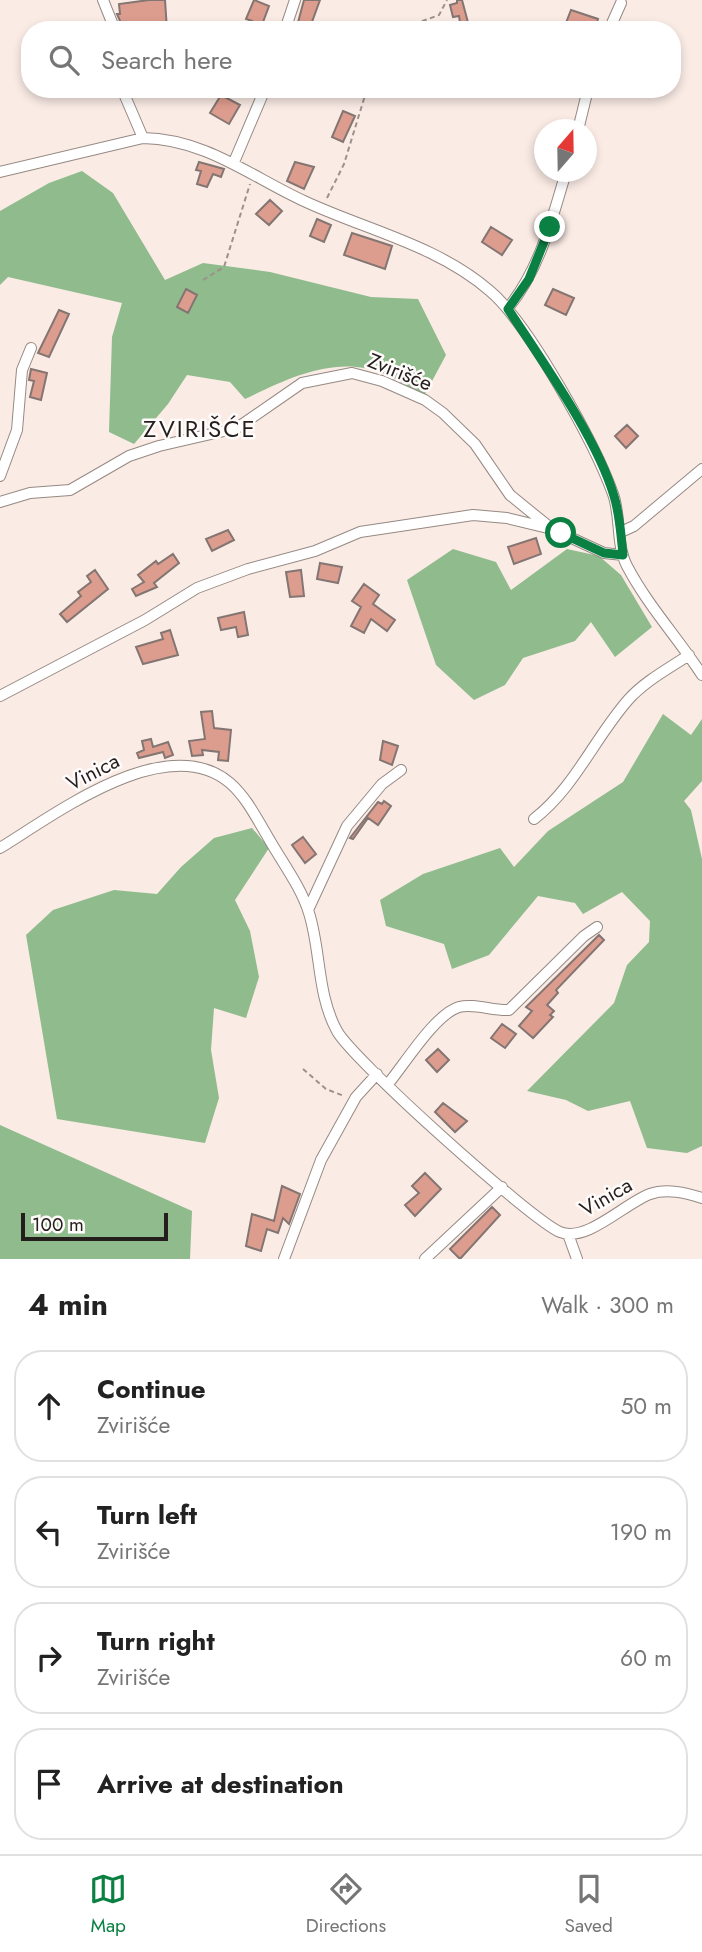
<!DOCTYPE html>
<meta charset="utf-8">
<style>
:root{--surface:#fff;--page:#f2f2f2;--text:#222;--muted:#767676;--line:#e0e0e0;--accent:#0b8043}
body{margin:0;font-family:Jost,sans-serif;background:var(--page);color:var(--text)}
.compass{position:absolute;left:534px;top:119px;width:63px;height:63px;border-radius:50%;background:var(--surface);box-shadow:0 4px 10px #0003;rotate:20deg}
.scale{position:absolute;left:21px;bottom:18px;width:147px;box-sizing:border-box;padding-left:7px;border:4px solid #241f1d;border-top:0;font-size:19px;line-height:24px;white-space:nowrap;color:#241f1d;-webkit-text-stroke:5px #fefbfa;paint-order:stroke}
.stop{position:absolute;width:21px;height:21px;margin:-16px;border:5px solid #0b8043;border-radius:50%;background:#fff}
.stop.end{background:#0b8043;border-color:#fff;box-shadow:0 2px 7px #0008}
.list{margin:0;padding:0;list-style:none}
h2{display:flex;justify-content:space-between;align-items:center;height:91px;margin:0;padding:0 28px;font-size:30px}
h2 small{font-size:23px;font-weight:400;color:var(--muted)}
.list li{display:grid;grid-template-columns:46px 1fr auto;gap:21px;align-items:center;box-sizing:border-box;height:112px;margin:0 14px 14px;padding:0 14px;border:2px solid var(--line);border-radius:28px}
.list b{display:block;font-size:26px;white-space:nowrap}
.list p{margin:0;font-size:23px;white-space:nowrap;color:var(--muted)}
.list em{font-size:23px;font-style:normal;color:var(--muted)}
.icon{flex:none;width:38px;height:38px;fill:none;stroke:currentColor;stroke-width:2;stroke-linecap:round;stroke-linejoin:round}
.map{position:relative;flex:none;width:702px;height:1259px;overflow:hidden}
.search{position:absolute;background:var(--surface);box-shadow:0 4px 10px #0003;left:21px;right:21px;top:21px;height:77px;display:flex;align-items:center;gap:18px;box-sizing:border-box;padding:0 24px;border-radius:28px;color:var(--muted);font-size:26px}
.sheet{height:595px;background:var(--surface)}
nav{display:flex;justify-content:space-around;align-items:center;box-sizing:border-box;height:98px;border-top:2px solid var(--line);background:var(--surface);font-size:19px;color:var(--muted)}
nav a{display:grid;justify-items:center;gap:4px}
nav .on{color:var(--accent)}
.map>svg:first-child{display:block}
.forest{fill:#8fbb8d}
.building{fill:#dd9d8e;stroke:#837572;stroke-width:2}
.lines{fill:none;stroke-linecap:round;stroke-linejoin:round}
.street-casing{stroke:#968983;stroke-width:12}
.path{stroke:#9b918d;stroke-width:2;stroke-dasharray:5 3.5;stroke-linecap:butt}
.street{stroke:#fff;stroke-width:10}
.route{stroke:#0b8043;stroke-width:9}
.labels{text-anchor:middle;stroke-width:5;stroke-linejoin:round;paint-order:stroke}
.street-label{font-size:21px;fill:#241f1d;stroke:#fefbfa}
.quarter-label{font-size:24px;letter-spacing:2px;fill:#241f1d;stroke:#fefbfa}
</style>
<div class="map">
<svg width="702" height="1259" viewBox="0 0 702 1259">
<rect width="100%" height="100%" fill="#faebe5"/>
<!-- forest -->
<path class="forest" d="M82,171L113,193L165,280L203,263L270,272L371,297L418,299L446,355L424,396C411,389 399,380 385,374C336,354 289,378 245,399L230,382L187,375L168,404L134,444L109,432L112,337L122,303L8,277L0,285V211L49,183Z
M453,549L496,562L511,590L567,549L599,556L621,575L652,627L615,657L591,622L575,641L523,658L505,685L474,700L436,665L407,580Z
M663,714L691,735L702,719V781L684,801L691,810L702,859V1146L687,1153L647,1148L630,1101L588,1111L566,1100L527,1091L614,1003L627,965L649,942L650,921L622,892L583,914L575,903L538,896L489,955L452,969L444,944L386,926L380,900L423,874L500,848L514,867L548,831L623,782Z
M252,828L269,848L235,900L250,931L259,977L246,1018L214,1008L211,1050L219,1098L205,1143L57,1119L26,935L53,910L114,890L157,894L181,867L214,838Z
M0,1125L192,1211L190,1259H0Z"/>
<!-- building -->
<path class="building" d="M149,0H165L167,30L123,28L117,14H120L119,4Z
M254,0L269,6L260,30H249L252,21L246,19Z
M304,0H320L309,30H296Z
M457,0H462L470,30H461L459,16L453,17L450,5L457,3Z
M571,10L598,19L595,28L589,26L586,30L566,23Z
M221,95L240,105L229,124L210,113Z
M343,111L355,116L343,142L332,137Z
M199,162L224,169L221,177L213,174L207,187L197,184L201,171L196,170Z
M295,162L314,167L304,189L287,181Z
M270,200L282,211L269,225L256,214Z
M317,219L331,225L324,242L310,236Z
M491,227L512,240L502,255L482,242Z
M352,233L392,246L385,269L344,255Z
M186,289L197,295L188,313L177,307Z
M553,289L574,298L566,315L545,305Z
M59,310L69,314L49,357L38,353Z
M31,369L47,373L41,400L30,397L34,381L29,380Z
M627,425L638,436L626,448L615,436Z
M228,530L234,540L212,551L206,539Z
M536,538L541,554L514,564L508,547Z
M173,554L179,563L154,583L157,587L136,596L132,589L144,582L138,575L156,561L158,564Z
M320,563L342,567L338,583L317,579Z
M95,570L108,589L67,622L60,614L81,596L78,592L91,582L87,576Z
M301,570L304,596L290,597L286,572Z
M364,584L379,595L373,604L395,620L387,631L371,619L364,633L351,626L361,607L352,601Z
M244,612L248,635L238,637L236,627L221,630L218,618Z
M170,630L178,655L143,664L136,647L163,639L161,633Z
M212,711L214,728L231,730L228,761L218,760L219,752L202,750L203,755L192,756L189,741L205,739L201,712Z
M151,739L153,747L168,742L173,755L165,758L163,752L139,758L137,753L144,750L142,741Z
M383,741L398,746L392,765L380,760Z
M384,801L391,806L378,825L368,818L353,839L350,838L378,802L382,804Z
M303,837L316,854L305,863L292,845Z
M599,935L604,940L556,990L558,993L547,1005L554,1011L550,1015L553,1017L533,1038L519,1026L532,1011L526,1007Z
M502,1024L516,1034L505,1048L491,1038Z
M438,1049L449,1060L437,1072L426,1060Z
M443,1103L467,1121L455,1132L435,1112Z
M425,1173L441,1189L415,1216L405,1205L419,1193L412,1186Z
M282,1186L300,1194L289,1224L283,1218L278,1233L267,1229L261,1251L246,1246L252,1214L274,1221Z
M492,1207L500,1215L460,1259L450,1249Z"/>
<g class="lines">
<defs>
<path id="street" d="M103,0L115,30
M285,30L295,0
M609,30L621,3
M122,89L143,138
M578,130L588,89
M234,162L265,89
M0,172L143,138C205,139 250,176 304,201C366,230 437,245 490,291C529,324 595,444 613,494C621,516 616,545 627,566C648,606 678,638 702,675
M508,308C540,269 552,219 566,172
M0,476L17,430L22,370L31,348
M0,502L30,493L70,490L129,456L159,446L237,428L302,383L352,373L382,381L425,400L443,413L475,444L510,495L547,525
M621,532L634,526L702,469
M0,696L145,620L197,588L248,569L315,551L360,532L473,515L507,518L552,529L604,553L623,555
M534,819C575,787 594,739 628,700C645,681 668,669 689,655
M0,848C54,815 167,729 230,783C247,798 257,819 269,839C282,862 301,887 309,913C321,951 317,995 337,1031C352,1059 530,1219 560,1232C587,1243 625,1203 650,1194C667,1188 686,1193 702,1198
M308,910L347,826L382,784L401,770
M388,1084C404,1065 435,1014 459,1007C474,1003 493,1011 509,1010L584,936L597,927
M568,1234L577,1259
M284,1259L321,1160L356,1097L377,1074
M425,1259L502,1187"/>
</defs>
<!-- street casing -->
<use href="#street" class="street-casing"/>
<!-- path -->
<path class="path" d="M398,30L439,15L447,0
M327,198L344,164L367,89
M203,280L224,267L250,184
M303,1069L326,1089L344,1096"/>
<!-- street -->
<use href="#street" class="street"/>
</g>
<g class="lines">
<!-- route -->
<path class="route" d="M550,227L529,279L508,309C542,361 597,438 614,496C620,515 621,536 623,555L604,553L561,533"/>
</g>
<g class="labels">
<!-- street labels -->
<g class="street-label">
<text transform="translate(400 372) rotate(22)" y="7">Zvirišće</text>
<text transform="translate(93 772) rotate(-27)" y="7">Vinica</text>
<text transform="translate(606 1197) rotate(-30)" y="7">Vinica</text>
</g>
<!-- quarter labels -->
<g class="quarter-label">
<text x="200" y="437">ZVIRIŠĆE</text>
</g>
</g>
</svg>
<svg class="compass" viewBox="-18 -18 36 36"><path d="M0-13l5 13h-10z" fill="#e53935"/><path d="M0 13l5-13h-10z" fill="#767676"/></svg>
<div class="scale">100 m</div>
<div class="stop" style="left:561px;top:533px"></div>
<div class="stop end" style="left:550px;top:227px"></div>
<div class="search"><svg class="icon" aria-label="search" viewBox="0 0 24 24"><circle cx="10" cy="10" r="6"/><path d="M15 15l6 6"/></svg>Search here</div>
</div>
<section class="sheet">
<h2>4 min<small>Walk · 300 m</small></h2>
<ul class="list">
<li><svg class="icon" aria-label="ahead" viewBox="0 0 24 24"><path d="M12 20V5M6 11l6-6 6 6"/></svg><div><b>Continue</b><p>Zvirišće</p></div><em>50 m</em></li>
<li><svg class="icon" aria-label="left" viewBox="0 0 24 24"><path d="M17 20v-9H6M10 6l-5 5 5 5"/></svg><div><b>Turn left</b><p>Zvirišće</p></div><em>190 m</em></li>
<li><svg class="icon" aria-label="right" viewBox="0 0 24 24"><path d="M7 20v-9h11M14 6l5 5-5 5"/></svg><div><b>Turn right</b><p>Zvirišće</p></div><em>60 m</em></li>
<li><svg class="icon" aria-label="arrive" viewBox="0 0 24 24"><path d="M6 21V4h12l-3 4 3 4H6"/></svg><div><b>Arrive at destination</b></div></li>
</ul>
</section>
<nav>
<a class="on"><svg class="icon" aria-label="map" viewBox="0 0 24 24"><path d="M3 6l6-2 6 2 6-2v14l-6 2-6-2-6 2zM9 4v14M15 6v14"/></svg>Map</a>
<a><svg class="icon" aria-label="directions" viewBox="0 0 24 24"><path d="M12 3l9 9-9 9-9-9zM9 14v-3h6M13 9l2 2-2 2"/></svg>Directions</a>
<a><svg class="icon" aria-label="saved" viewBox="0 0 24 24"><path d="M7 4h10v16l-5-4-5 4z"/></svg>Saved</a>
</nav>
